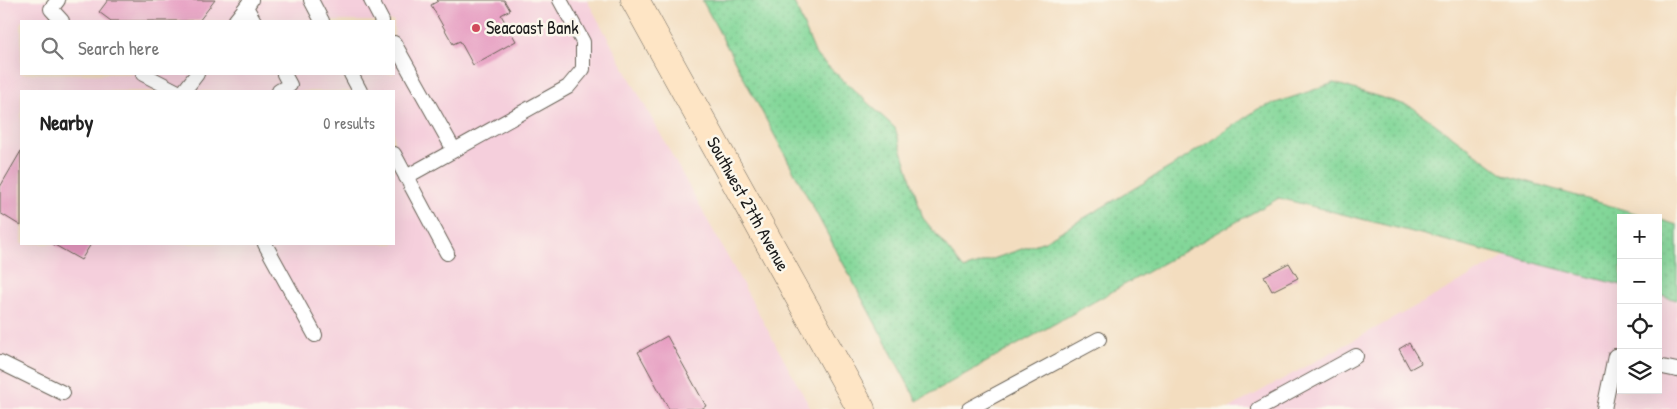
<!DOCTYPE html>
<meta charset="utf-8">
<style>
:root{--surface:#fff;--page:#f6f6f6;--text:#222;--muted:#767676;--line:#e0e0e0}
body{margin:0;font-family:"Patrick Hand",sans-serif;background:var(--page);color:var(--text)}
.controls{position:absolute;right:15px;bottom:15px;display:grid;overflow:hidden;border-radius:0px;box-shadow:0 5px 20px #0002}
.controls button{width:45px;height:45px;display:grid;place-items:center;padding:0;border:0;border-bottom:1px solid var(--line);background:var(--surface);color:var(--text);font:25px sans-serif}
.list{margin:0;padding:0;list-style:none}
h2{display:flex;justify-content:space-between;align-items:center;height:65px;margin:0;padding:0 20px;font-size:21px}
h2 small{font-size:16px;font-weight:400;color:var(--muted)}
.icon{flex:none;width:28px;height:28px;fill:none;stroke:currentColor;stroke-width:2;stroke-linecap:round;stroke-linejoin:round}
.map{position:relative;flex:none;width:1677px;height:409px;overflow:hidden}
.search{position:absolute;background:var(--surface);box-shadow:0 5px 20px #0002;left:20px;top:20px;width:375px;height:55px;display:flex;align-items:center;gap:12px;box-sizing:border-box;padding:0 18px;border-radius:0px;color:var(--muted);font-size:19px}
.panel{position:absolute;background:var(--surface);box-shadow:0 5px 20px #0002;left:20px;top:90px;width:375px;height:155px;border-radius:0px}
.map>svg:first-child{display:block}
.built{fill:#f5cfdc;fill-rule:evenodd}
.grass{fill:url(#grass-dots);stroke:#507a5a}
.building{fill:#e598bf}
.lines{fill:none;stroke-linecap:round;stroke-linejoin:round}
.lane-casing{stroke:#676055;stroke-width:16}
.secondary-casing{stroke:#676055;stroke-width:29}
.lane{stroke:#fff;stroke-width:14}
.secondary{stroke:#fee5c5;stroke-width:28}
.poi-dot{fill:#d1495b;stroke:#fbf7ec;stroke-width:2}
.labels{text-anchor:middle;stroke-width:5;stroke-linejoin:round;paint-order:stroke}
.poi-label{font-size:18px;fill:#1c1c1c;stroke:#fbf7ec;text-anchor:start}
.street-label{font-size:18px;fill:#1c1c1c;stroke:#fbf7ec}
</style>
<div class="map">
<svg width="1677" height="409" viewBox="0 0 1677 409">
<defs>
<pattern id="grass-dots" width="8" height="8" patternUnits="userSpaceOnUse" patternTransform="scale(1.25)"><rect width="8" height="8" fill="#83d799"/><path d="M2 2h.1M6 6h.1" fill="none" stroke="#71b883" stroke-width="1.8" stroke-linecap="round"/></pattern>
</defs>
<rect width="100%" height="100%" fill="#fbf7ec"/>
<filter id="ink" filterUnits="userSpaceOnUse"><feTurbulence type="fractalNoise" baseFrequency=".02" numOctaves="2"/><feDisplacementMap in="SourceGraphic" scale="10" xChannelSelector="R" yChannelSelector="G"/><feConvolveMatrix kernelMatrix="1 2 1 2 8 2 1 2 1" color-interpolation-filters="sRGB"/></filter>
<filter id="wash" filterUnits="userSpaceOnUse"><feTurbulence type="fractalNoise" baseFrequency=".0096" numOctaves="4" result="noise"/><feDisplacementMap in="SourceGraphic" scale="20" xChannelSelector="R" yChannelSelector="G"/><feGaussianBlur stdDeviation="1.12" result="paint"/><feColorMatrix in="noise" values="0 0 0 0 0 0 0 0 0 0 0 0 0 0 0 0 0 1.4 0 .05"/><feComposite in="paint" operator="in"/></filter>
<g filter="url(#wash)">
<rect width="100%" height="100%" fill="#f3ddbf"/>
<!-- built -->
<path class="built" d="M0,0H587L811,409H0ZM21,21H394V74H21ZM21,91H394V244H21Z
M1507,256L1621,285V390H1658V295L1677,300V409H1228Z"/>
<!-- grass -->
<path class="grass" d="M702,0H793L816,55L895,128L923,218L964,269L1045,241L1179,162L1258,109L1334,83L1412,107L1505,175L1652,218H1621V285L1279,198L917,401Z
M1658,219L1677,225V300L1658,295Z"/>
<g id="blocks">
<!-- building -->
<path class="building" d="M108,0H215L199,21H111L99,12Z
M437,0H504L510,10L501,15L516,41L473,65L460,41L453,44L431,5L438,1Z
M21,151V226L0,213V187Z
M53,244H91L81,260Z
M1289,263L1298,278L1272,291L1264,276Z
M667,336L706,406L701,409H669L638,352Z
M1409,343L1421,363L1410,369L1399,349Z"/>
</g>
</g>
<g filter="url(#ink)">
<use href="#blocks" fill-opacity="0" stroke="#676055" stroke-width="1"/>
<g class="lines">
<defs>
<path id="lane" d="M58,0L51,9L62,21
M251,0L246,7L254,21
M311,0L322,21
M371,0L382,21
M235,21L246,7
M394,43L454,150
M143,74L176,91
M351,74L360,91
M184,91L197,74
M279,91L290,85L284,74
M394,154L447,253
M406,177L568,87L583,69V42L560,0
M265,244L315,335
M0,362L63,393
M1658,366L1677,370
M969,409L1099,339
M1259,409L1356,356
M1604,409L1615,356L1621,357"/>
<path id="secondary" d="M635,0L861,409"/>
</defs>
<!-- lane casing -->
<use href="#lane" class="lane-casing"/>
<!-- secondary casing -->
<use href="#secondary" class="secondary-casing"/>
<!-- lane -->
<use href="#lane" class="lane"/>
<!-- secondary -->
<use href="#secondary" class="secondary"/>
</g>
</g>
<!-- markers -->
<circle class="poi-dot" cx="476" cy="28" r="5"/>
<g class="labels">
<!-- poi labels -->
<g class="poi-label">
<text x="486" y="34">Seacoast Bank</text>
</g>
<!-- street labels -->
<g class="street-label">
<text transform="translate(748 204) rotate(61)" y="6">Southwest 27th Avenue</text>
</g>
</g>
</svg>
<div class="controls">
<button>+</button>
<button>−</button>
<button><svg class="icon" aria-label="locate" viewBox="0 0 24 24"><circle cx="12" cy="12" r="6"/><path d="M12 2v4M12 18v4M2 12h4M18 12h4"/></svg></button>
<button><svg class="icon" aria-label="layers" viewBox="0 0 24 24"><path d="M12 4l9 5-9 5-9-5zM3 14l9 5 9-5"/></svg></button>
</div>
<div class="search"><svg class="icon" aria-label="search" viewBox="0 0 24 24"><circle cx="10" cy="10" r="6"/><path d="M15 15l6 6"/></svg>Search here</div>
<section class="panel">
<h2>Nearby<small>0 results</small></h2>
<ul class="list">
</ul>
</section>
</div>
